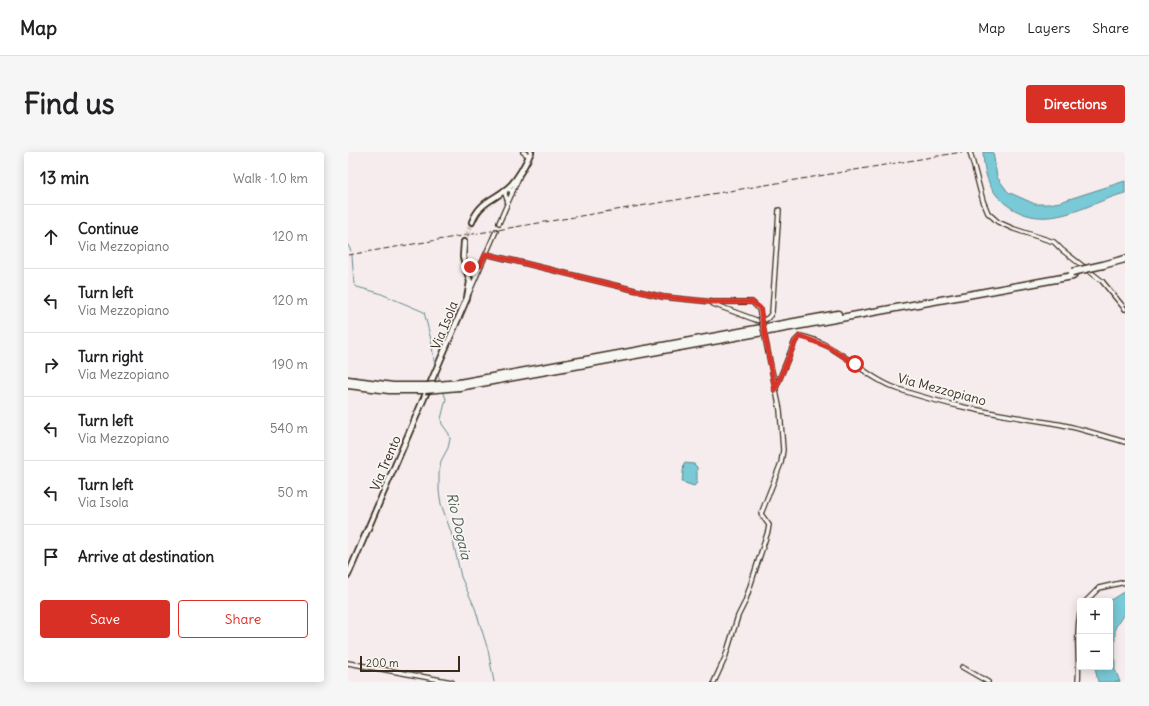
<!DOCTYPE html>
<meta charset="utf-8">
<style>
:root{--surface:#fff;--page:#f6f6f6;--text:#202124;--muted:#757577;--line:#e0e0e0;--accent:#d93025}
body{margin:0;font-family:Delius,sans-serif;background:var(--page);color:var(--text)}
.controls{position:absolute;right:12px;bottom:12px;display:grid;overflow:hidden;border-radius:4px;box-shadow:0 2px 10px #0003}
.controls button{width:36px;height:36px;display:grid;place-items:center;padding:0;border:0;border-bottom:1px solid var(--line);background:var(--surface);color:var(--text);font:20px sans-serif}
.scale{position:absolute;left:12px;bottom:10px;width:100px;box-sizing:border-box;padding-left:4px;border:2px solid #3b2a1e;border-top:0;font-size:11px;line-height:14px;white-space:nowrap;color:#3b2a1e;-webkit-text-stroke:3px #f6f6f2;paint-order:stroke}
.stop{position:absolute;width:12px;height:12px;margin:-9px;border:3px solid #d93025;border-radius:50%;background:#fff}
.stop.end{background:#d93025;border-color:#fff;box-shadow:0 1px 4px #0008}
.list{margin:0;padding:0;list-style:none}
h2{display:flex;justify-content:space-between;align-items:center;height:52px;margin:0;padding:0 16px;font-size:17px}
h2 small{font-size:13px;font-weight:400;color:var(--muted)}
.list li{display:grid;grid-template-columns:26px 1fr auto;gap:12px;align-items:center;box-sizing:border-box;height:64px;padding:0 16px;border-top:1px solid var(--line)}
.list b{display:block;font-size:15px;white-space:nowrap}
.list p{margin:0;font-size:13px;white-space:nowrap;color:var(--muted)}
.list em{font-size:13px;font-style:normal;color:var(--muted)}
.actions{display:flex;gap:8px;padding:12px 16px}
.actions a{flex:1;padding:9px 0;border:1px solid var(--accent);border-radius:4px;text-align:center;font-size:14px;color:var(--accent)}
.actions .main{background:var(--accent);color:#fff}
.icon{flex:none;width:22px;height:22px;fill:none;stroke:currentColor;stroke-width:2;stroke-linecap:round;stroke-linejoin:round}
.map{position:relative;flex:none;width:777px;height:530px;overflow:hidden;border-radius:4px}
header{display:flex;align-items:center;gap:24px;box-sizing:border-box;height:56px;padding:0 20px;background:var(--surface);border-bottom:1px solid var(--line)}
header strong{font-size:19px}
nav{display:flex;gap:22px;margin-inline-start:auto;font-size:14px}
.intro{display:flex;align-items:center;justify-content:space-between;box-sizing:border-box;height:96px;padding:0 24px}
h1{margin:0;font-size:28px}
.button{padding:10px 18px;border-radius:4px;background:var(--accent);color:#fff;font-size:14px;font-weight:700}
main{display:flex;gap:24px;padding:0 24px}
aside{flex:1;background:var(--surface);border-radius:4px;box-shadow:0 2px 10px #0003}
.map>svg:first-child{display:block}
.water{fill:#79c9d6;stroke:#60898c}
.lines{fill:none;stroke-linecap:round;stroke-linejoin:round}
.stream{stroke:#60898c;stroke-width:1}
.tertiary-tunnel{stroke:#d1c5c4;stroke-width:4.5;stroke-dasharray:4.5 2;stroke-linecap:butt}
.minor-casing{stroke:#3b2a1e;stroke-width:6}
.tertiary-casing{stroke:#3b2a1e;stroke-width:8}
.trunk-casing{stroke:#3b2a1e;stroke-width:9}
.minor{stroke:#f6f6f2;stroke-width:3.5}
.tertiary{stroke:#f6f6f2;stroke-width:4.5}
.trunk{stroke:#f6f6f2;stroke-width:6}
.rail{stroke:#3b2a1e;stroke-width:1;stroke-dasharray:6 3;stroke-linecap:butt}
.minor-bridge-casing{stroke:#3b2a1e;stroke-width:6;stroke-linecap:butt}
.trunk-bridge-casing{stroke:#3b2a1e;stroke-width:9;stroke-linecap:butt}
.minor-bridge{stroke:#f6f6f2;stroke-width:3.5}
.trunk-bridge{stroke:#f6f6f2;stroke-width:6}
.route{stroke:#d93025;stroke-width:5}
.labels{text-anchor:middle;stroke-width:3.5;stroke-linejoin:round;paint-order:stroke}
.street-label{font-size:13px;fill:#3b2a1e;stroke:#f6f6f2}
.water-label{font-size:14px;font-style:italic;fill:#4e5a55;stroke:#f6f6f2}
</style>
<header>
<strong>Map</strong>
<nav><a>Map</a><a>Layers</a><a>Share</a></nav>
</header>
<div class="intro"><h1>Find us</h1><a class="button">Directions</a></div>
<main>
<aside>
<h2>13 min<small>Walk · 1.0 km</small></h2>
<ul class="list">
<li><svg class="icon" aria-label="ahead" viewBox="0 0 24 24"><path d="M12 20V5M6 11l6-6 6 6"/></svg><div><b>Continue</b><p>Via Mezzopiano</p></div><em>120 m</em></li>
<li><svg class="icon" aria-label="left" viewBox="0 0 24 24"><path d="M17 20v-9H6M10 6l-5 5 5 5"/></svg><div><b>Turn left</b><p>Via Mezzopiano</p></div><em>120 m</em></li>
<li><svg class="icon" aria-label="right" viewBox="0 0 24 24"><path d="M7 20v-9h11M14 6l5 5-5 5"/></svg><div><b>Turn right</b><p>Via Mezzopiano</p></div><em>190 m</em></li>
<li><svg class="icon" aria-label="left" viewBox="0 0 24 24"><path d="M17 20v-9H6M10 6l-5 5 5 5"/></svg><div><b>Turn left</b><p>Via Mezzopiano</p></div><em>540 m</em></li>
<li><svg class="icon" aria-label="left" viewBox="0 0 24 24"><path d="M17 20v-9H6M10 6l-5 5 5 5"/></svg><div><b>Turn left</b><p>Via Isola</p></div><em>50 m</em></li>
<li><svg class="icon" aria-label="arrive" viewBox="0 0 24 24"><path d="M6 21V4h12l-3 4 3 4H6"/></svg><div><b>Arrive at destination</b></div></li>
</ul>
<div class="actions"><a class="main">Save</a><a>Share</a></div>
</aside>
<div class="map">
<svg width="777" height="530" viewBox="0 0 777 530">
<rect width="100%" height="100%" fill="#f7eced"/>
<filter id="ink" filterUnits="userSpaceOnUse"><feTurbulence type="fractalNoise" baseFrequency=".025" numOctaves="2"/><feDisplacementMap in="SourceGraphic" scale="8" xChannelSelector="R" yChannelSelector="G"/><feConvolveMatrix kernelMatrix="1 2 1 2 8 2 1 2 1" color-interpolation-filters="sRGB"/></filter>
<g filter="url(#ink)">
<!-- water -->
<path class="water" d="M635,0H645L649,25L660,40L687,52H700L712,50L777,29V41C737,52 699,82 659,53C641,40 636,22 635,0Z
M336,311L346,312L349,315V331L346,334L334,330Z
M777,439V460L767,476V517L772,530H750L747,515H762L761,449Z"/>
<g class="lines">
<!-- stream -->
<path class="stream" d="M0,93L3,99
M4,103L6,132L9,135L31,141L76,160L83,188L87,215
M89,220L92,230
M95,239L98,247L93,267L94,272L101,282L102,287L100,296L93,309L91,322V339L93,352L103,380L113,425L127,456L140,498L146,530"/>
<!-- tertiary-tunnel -->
<path class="tertiary-tunnel" d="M116,90L124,70"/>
<defs>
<path id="minor" d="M175,0L181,4
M622,0L635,49L640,61L650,70L666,77L706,90L714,98L754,129L777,157
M160,50L157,42L158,37L163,38L164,42
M151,71L171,25
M138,102L315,145L365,150H404L411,157
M118,112L124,116L133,113
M125,116L121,121L126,123L129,121
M121,141L148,79
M365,152L408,168C416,170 421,167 424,160L431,58
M427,238L447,189L452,184C490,191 515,225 550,237C601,255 656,263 710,272C732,276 755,284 777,290
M738,449L751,436L777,430
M0,511L104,530
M614,515L640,530
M366,530L377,506L390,464L397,450L420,379L421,373L413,362L433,311L435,298L432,258L419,195
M730,530C732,507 727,485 732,462"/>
<path id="tertiary" d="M124,70C133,47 149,48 164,32C172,23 178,11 183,0
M0,423L119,146L122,130L115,105L116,90"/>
<path id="trunk" d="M755,113L777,107
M0,228L45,234H79
M111,231L490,162
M0,233L41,238H77
M111,235L725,124"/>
</defs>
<!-- minor casing -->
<use href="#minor" class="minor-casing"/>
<!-- tertiary casing -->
<use href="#tertiary" class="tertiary-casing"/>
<!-- trunk casing -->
<use href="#trunk" class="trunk-casing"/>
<!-- minor -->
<use href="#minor" class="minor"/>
<!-- tertiary -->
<use href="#tertiary" class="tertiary"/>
<!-- trunk -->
<use href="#trunk" class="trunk"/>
<!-- rail -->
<path class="rail" d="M0,103L614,0"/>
<defs>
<path id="minor-bridge" d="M411,157L419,195"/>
<path id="trunk-bridge" d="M724,120L755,113
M79,234L111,231
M77,238L111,235"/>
</defs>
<!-- minor-bridge casing -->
<use href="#minor-bridge" class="minor-bridge-casing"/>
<!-- trunk-bridge casing -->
<use href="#trunk-bridge" class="trunk-bridge-casing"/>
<!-- minor-bridge -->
<use href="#minor-bridge" class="minor-bridge"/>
<!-- trunk-bridge -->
<use href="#trunk-bridge" class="trunk-bridge"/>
</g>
</g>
<g class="lines" filter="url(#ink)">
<!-- route -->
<path class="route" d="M122,115L132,114L138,102L315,145L365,150H404L412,156L427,238L447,190L452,184L481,195L507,212"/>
</g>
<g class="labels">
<!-- street labels -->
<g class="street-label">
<text transform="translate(96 173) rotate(-68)" y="5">Via Isola</text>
<text transform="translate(594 237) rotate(15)" y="5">Via Mezzopiano</text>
<text transform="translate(37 311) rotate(-67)" y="5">Via Trento</text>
</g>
<!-- water labels -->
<g class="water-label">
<text transform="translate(111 374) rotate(77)" y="5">Rio Dogaia</text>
</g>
</g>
</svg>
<div class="controls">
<button>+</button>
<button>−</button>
</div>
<div class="scale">200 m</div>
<div class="stop" style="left:507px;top:212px"></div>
<div class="stop end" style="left:122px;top:115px"></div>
</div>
</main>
